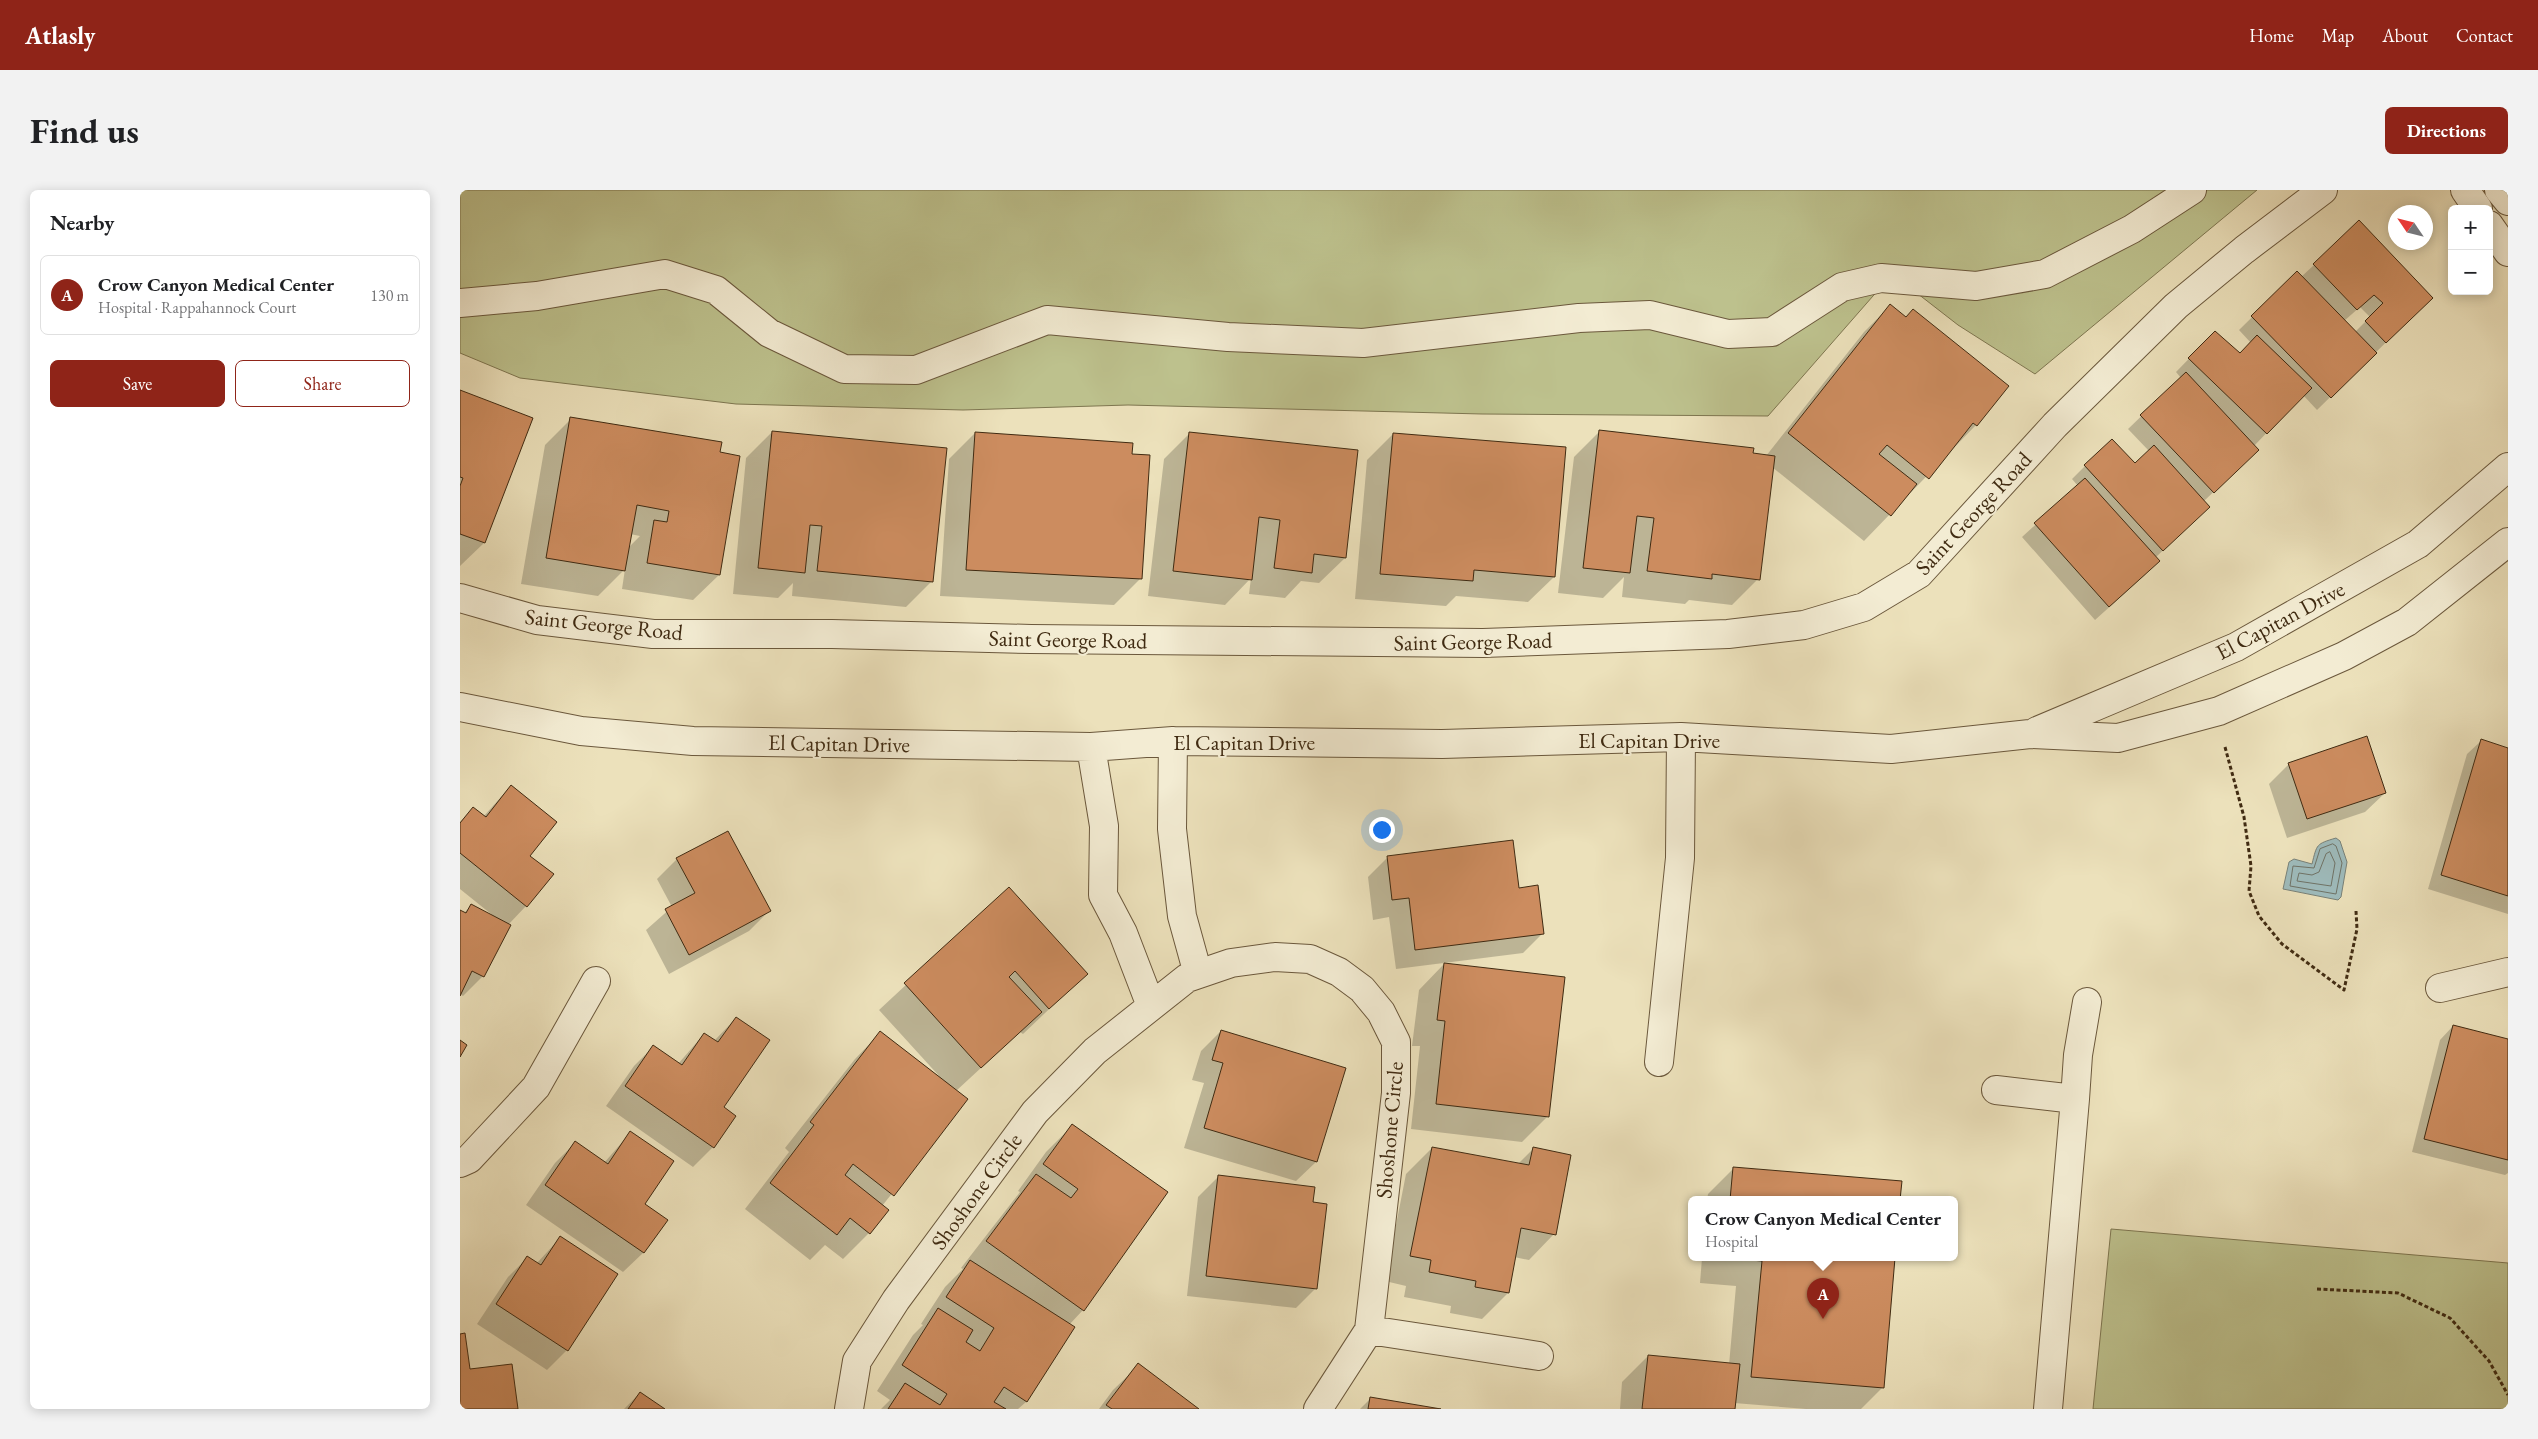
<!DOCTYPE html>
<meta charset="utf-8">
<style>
:root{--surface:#fff;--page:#f2f2f2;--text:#202124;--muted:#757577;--line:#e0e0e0;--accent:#8f2418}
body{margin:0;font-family:"EB Garamond",serif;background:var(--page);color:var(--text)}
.controls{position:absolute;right:15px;top:15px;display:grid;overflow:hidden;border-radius:8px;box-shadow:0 2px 12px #0003}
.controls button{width:45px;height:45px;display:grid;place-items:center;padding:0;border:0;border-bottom:1px solid var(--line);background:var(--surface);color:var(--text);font:25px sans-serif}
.compass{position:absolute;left:1928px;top:15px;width:45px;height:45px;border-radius:50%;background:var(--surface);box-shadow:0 2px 12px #0003;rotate:305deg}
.you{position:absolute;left:921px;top:639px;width:18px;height:18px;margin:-12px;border:4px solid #fff;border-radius:50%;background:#1a73e8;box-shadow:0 0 0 8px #1a73e833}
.badge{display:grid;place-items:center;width:32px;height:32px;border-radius:50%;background:var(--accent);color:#fff;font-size:16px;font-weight:700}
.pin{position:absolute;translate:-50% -41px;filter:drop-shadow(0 1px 2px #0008)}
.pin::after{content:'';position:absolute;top:26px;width:18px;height:15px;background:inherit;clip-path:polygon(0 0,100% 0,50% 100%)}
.popup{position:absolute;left:1228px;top:1006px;width:270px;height:65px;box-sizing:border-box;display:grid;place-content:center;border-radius:8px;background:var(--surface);filter:drop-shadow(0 1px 4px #0005);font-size:16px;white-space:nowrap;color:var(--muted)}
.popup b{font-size:19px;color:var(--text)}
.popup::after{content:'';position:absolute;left:50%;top:100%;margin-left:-10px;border:10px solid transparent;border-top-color:var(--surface)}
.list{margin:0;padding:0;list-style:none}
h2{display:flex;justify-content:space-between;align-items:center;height:65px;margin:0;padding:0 20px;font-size:21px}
h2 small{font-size:16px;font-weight:400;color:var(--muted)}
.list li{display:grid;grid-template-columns:32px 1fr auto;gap:15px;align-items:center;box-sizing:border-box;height:80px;margin:0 10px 10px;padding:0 10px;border:1px solid var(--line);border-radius:8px}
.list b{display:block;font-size:19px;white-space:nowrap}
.list p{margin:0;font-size:16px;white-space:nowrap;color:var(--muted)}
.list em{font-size:16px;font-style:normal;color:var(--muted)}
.actions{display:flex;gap:10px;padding:15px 20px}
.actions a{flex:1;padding:11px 0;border:1px solid var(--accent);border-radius:8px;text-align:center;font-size:18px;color:var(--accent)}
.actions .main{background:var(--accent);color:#fff}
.map{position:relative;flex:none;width:2048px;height:1219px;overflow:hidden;border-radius:8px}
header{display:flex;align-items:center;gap:30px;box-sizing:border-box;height:70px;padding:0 25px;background:var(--accent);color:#fff}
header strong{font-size:24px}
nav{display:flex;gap:28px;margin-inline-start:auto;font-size:18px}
.intro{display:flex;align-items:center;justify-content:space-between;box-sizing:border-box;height:120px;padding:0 30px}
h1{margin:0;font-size:35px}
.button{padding:12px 22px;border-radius:8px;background:var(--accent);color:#fff;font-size:18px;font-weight:700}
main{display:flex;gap:30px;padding:0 30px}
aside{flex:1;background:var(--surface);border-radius:8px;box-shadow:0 2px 12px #0003}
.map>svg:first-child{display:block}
.green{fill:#bdc18d;stroke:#7e7650}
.water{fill:#9ebbbc;stroke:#788178}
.shadow{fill:#0003;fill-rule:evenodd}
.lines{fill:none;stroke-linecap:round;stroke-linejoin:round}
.shore{stroke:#6f7367;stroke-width:1}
.building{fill:#cc8c5f;stroke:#402b12}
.minor-casing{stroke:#6b583c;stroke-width:30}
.path{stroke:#402b12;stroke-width:3;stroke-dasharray:4 2.5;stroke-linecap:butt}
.minor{stroke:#f3ecd3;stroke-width:28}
.labels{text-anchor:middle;stroke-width:4;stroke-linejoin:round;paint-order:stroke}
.street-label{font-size:22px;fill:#402b12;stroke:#f3ecd3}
</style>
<header>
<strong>Atlasly</strong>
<nav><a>Home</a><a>Map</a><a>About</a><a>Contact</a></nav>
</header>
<div class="intro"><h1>Find us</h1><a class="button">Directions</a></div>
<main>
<aside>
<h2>Nearby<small></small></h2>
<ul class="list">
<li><span class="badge">A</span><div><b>Crow Canyon Medical Center</b><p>Hospital · Rappahannock Court</p></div><em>130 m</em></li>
</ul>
<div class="actions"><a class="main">Save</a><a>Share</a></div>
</aside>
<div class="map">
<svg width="2048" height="1219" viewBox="0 0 2048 1219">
<rect width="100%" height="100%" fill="#ece1bb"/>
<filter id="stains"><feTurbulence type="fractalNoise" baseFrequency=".004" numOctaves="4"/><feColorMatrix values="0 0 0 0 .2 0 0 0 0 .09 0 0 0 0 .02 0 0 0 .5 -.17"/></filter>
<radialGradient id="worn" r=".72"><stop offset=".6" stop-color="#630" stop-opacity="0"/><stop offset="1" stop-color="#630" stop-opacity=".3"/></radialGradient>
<!-- green -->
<path class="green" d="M0,0H1797L1575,184L1498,135L1453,100L1420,98L1308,226L1022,224L668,215L503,220L276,214L60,188L0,163Z
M1651,1039L2048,1073V1219H1633Z"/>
<!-- water -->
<path class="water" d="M1876,648L1880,651L1887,672L1881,707L1878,710L1823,699L1829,672L1834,669L1852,674C1857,654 1856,654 1876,648Z"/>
<!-- shadow -->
<path class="shadow" d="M1854,75L1958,121L1857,220L1843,205L1794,256L1784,273L1744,311L1735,330L1695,368L1685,385L1635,430L1562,347L1618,296L1612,289L1625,276L1674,275L1689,261L1668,239L1721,188L1716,182L1755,142L1779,165L1791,153L1779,140L1837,83L1841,87ZM1900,117L1910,127L1895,142L1884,131Z
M1430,116L1516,235L1404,351L1312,277L1298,389L1272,415L1229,410L1225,414L1162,407L1164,387L1143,408L1098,403L1114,267L1140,241L1306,266L1404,142Z
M0,201L71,229L24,353L0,376Z
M111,229L258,263L259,385L233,410L162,399L165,379L138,406L61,394L85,255ZM170,344L180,346L168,358Z
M312,242L472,391L446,417L332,406L333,393L318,408L273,404L286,268Z
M515,243L671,265L680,389L654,415L480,406L489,269Z
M730,243L885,368L859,393L841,391L825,408L789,404L791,388L765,415L688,406L704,269Z
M933,244L1094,387L1068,412L996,406L986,416L895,409L907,270Z
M2021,551L2048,559V724L1968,699L2007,564Z
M1829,574L1925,603L1905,622L1827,648L1809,594Z
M51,596L69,666L66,716L48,735L23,786L3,806L0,804V722L3,724L11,716L36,728L0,699V632L13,619L23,627Z
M928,667L1083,743L1063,763L936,779L929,727L913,730L908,687Z
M217,669L309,721L289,741L209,784L186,740L212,717L197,689Z
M549,699L626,784L563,844L560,842L496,901L507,910L422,1016L409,1043L383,1069L365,1055L350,1070L285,1019L329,962L325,958L395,869L420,843L480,887L419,820Z
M984,774L1088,926L1062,952L951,939L960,856H952L959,800Z
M276,828L262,917L275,926L253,957L233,977L146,916L174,876L194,856L218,874L244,844L254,851Z
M1993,836L2048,850V983L2045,985L1952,962L1980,850Z
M761,841L856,972L836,991L724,958L744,893L732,890L741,861Z
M612,936L706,1002L623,1120L609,1135L614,1138L566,1212L558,1219H421L430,1210L417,1201L453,1145L463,1135L461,1134L485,1097L503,1079L501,1078L560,1002L558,1001L586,962Z
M170,943L183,1014L206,1030L183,1063L163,1082L66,1015L95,973L115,953L144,973Z
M972,958L1058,974L1073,959L1094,1044L1069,1070L1054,1067L1048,1103L1022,1129L990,1123L991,1116L944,1107L946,1096L925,1091L946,984Z
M1274,978L1441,992L1439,1010H1247L1248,1004Z
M758,987L851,1013L856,1098L836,1118L727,1106L738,1007Z
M100,1048L107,1160L87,1180L17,1134L48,1087L68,1067L77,1073Z
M1242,1068H1434L1423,1197L1401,1219H1346L1274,1213V1219H1160L1162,1192L1188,1166L1269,1175L1276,1096L1240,1093Z
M679,1175L737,1219H639L653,1200Z
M180,1203L203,1219H164Z
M911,1208L973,1219H900Z"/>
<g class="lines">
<!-- shore -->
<path class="shore" d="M1873,654L1876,656L1882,673L1876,704L1830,696L1833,676L1854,678L1860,659Z
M1870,662L1875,673L1871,696L1837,691L1839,683L1852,685L1859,682L1866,664Z"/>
</g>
<!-- building -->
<path class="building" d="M1899,30L1973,108L1926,153L1905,131L1923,113L1914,105L1897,120L1853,74Z
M1837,81L1917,163L1871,208L1791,126Z
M1430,114L1446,127L1453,119L1549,196L1517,236L1513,233L1469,289L1427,255L1419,264L1457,294L1431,326L1328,243Z
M1755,141L1780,163L1797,145L1852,198L1807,244L1728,168Z
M1726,182L1799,260L1754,303L1680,225Z
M0,200L73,228L25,353L0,344V296L3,288L0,287Z
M110,227L262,252L260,262L280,266L260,385L187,373L194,330L207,332L209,321L177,315L165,381L86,368Z
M1139,240L1294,258L1293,263L1315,266L1300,390L1252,384V389L1187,381L1194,328L1177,326L1170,383L1123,378Z
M312,241L487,258L473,392L357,381L362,336L350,335L345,383L298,378Z
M515,242L673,253L672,264L690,265L682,389L506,380Z
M729,242L898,260L886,368L854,364L852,383L814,378L820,330L799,327L792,390L713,381Z
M933,243L1106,257L1095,387L1014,380L1013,391L920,384Z
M1652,249L1675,273L1694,255L1750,317L1703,361L1624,275Z
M1625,288L1700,371L1649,417L1574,333Z
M1907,546L1926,603L1847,629L1828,573Z
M2021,549L2048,558V706L1981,685Z
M51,595L97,632L70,666L94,684L67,717L0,663V633L13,617L26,627Z
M268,641L311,721L229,765L205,719L235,703L216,668Z
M1053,650L1059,698L1078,695L1084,744L955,760L949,708L932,710L927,666Z
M549,697L628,784L589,819L555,781L549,787L582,822L521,878L444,793Z
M11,714L51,735L24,787L12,781L0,806V720L6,723Z
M984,773L1105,787L1089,927L976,914L985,831L977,830Z
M276,827L310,850L264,917L276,926L254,958L165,896L193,855L222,875L244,843L258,852Z
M1993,835L2048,849V970L1964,949Z
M761,840L886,878L857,972L744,938L763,873L752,870Z
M420,841L508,909L434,1006L393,974L385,985L429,1020L410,1044L390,1028L377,1045L310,993L354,935L350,932Z
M0,850L7,855L0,867Z
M612,934L708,1002L624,1121L526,1051L576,984L611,1008L618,999L583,974Z
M170,941L214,971L185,1014L208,1030L184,1063L85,995L115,951L148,974Z
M972,957L1069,975L1073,957L1111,965L1096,1045L1061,1038L1049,1103L1015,1097L1016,1091L969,1082L971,1070L950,1066Z
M1273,977L1442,991L1440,1010H1270Z
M758,985L855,997L853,1012L867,1014L857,1099L746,1086Z
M100,1046L158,1084L108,1161L36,1114L67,1066L81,1075Z
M1268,1068H1435L1424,1198L1291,1187L1302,1071Z
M510,1070L615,1137L567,1212L544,1197L534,1212L546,1219H428L445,1193L480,1215L487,1204L442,1175L478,1118L513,1140L506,1152L520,1161L534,1138L486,1107Z
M5,1143L10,1179L52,1174L58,1219H0V1144Z
M1188,1165L1280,1174L1275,1219H1182Z
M678,1173L739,1219H652L646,1215Z
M180,1202L205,1219H168Z
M910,1207L981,1219H908Z"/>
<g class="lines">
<defs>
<path id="minor" d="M2005,0L2018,19
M2039,0L2048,11
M2029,35L2048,62
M0,113L77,106L205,84L256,100L309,143L384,179L456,180L587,130L768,147L903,153L1119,128L1190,125L1268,144L1312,142L1382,97L1421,88L1516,96L1585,84L1672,39L1732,0
M0,408L77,430L193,444H372L571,449L1023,453L1268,444L1344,435L1404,417L1459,384L1595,235L1716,116L1784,60L1863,0
M0,517L121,541L233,551L631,557L713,551L982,554L1221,547L1431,559L1570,544L1658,548L1759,521L1884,466L1947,432L2048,352
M1577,541L1776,457L1958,354L2048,277
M713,551L712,639L722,726L738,784
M631,557L644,636L643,705L663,743L691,816
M1980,798L2048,782
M1199,872L1220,668L1221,547
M1536,900L1615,909L1588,1219
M1615,909L1618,865L1627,812
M0,973L9,969L76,897L136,791
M909,1140L1079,1166
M389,1219L397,1171L436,1110L575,922L635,861L727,788L771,773L815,767L850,769L879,782L902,799L921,822L936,852V903L909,1140L858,1219"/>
</defs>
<!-- minor casing -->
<use href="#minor" class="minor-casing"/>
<!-- path -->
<path class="path" d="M1765,557L1784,627L1791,676L1789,701L1799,726L1822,754L1884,800L1897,739L1896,721
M1857,1099L1938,1103L1990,1128L2029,1171L2048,1205"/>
<!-- minor -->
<use href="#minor" class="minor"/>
</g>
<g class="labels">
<!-- street labels -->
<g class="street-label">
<text transform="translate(1513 323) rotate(-47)" y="8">Saint George Road</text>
<text transform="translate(1820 430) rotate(-28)" y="8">El Capitan Drive</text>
<text transform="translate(144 434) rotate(6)" y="8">Saint George Road</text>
<text transform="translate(608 449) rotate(1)" y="8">Saint George Road</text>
<text transform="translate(1013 451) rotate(-1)" y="8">Saint George Road</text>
<text x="1189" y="558">El Capitan Drive</text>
<text x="784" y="560">El Capitan Drive</text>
<text transform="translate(379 553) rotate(1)" y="8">El Capitan Drive</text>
<text transform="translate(929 940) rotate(-85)" y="8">Shoshone Circle</text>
<text transform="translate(516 1001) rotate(-54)" y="8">Shoshone Circle</text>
</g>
</g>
<rect width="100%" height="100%" filter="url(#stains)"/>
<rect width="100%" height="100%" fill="url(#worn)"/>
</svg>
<div class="controls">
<button>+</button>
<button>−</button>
</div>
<svg class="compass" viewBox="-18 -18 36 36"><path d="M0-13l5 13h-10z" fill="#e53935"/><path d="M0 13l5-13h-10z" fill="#757577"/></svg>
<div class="you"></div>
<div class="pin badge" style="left:1363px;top:1129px">A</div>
<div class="popup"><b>Crow Canyon Medical Center</b>Hospital</div>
</div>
</main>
